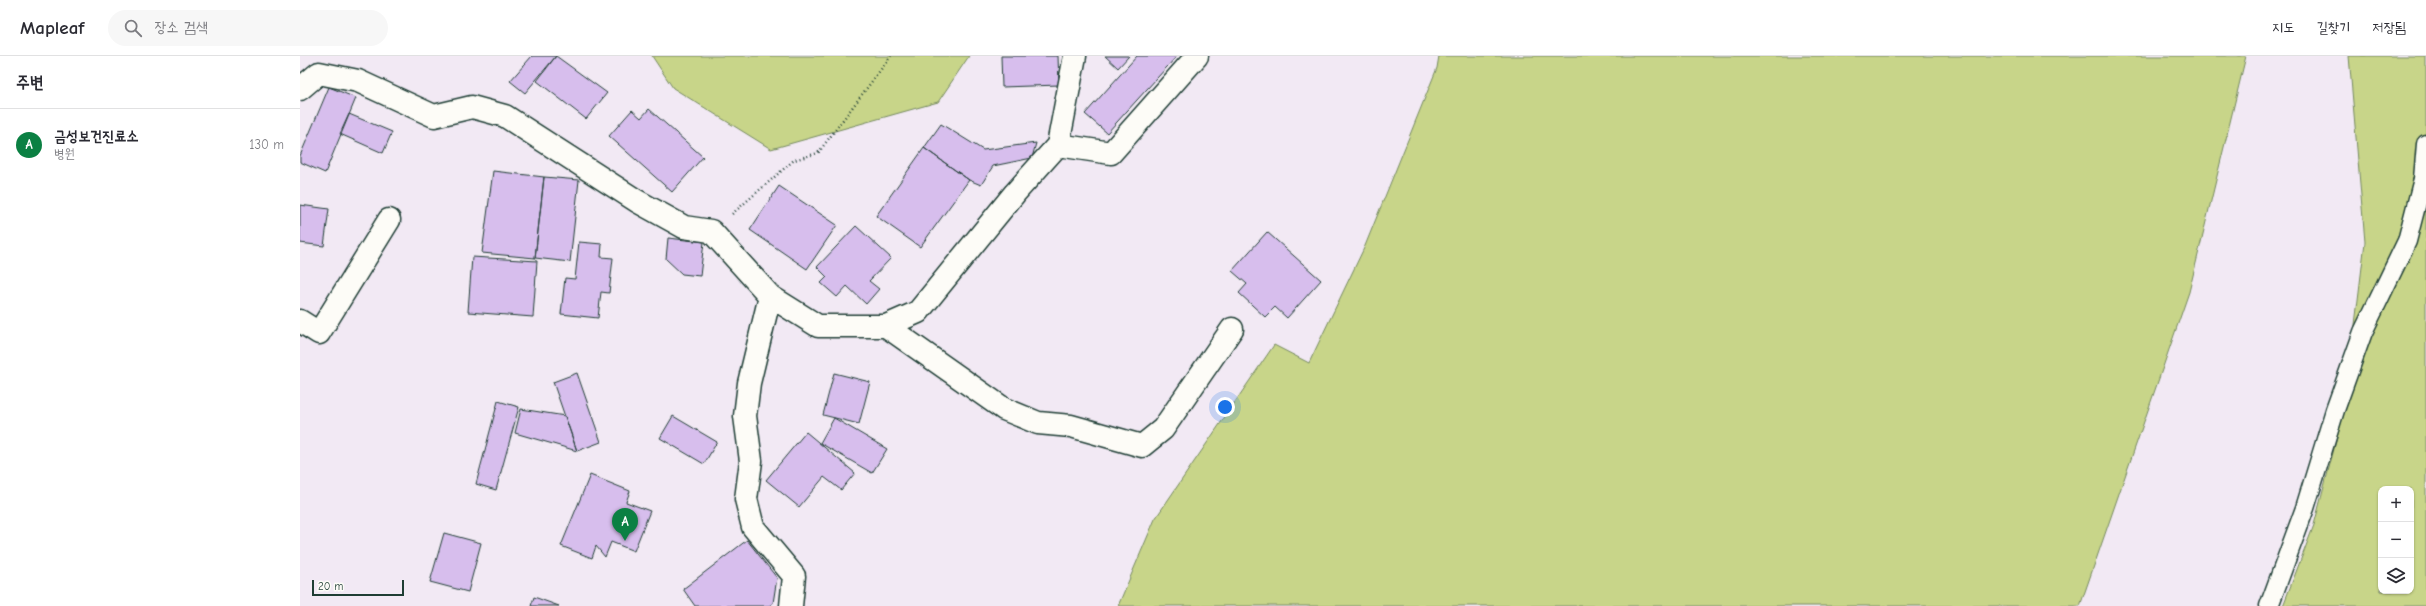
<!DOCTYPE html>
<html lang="ko">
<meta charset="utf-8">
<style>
:root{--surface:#fff;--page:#f7f7f7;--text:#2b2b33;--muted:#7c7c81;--line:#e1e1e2;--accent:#0b8043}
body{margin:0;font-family:"Comic Neue","Poor Story",sans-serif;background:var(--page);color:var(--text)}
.controls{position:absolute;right:12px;bottom:12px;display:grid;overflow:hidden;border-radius:8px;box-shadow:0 1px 3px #0004}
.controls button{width:36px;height:36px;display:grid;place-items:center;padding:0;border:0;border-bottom:1px solid var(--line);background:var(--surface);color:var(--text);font:20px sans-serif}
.scale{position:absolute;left:12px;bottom:10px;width:92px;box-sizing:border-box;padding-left:4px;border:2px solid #1f3d34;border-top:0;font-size:11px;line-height:14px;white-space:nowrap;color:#1f3d34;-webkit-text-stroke:3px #fdfcf7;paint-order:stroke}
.you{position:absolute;left:925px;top:351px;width:14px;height:14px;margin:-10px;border:3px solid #fff;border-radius:50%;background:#1a73e8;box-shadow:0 0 0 6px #1a73e833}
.badge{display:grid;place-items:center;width:26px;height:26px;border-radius:50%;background:var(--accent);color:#fff;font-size:13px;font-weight:700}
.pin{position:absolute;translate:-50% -33px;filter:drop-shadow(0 1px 2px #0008)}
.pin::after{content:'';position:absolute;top:21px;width:14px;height:12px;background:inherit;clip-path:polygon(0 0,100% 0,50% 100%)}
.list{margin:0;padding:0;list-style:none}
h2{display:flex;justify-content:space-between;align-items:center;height:52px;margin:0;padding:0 16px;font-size:17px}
h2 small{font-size:13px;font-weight:400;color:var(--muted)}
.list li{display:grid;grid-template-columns:26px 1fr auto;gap:12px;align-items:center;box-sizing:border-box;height:72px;padding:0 16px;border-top:1px solid var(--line)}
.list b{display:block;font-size:15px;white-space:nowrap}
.list p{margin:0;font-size:13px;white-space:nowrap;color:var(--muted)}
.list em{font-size:13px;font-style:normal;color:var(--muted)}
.icon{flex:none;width:22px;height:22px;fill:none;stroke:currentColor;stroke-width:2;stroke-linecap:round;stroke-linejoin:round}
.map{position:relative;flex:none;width:2126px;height:550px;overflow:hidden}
header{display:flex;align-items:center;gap:24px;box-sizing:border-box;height:56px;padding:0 20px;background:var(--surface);border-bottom:1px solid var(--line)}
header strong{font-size:19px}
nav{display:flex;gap:22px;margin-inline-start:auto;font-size:14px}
.search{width:280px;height:36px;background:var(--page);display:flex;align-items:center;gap:10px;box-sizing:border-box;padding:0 14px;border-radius:22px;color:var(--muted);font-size:15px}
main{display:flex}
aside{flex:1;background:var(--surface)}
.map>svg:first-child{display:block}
.green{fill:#c8d589;stroke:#74895e;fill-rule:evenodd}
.building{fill:#d7beed;stroke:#1f3d34}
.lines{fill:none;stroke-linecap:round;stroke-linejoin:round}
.service-casing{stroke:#1f3d34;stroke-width:21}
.minor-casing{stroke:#1f3d34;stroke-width:25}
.path{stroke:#1f3d34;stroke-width:2.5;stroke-dasharray:1 3;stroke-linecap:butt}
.service{stroke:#fdfcf7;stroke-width:18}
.minor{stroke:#fdfcf7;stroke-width:22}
</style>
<header>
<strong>Mapleaf</strong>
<div class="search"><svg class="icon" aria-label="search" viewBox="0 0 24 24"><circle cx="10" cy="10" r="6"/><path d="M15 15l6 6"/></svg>장소 검색</div>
<nav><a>지도</a><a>길찾기</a><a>저장됨</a></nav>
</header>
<main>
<aside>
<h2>주변<small></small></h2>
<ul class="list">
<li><span class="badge">A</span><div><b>금성보건진료소</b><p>병원</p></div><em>130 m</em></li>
</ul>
</aside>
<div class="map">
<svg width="2126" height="550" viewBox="0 0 2126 550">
<rect width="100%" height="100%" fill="#f2e9f4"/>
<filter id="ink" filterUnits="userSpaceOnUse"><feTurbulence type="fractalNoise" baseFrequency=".025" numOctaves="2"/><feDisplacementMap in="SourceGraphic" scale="8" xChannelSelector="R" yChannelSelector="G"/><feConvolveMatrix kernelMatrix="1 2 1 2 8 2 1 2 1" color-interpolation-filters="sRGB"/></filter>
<g filter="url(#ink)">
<!-- green -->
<path class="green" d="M352,0H669L638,46L471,93L373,32Z
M1139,0H1946L1889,236L1780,550H818L855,463L974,289L1009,307L1065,190L1137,12Z
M2049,0H2126V550H1983L2014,469L2045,351L2065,186ZM2081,433H2111V535H2081Z"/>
<!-- building -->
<path class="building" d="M232,0H256L225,37L210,25Z
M256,0L307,37L286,63L237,25Z
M701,0H758L759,29L702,31Z
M805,0H829L818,12Z
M837,0H877L807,77L785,58Z
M29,31L56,42L25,117L0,106V100Z
M349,53L403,101L372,136L309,80L332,54L341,62Z
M49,58L92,76L83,97L40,78Z
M641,68L683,94L736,87L732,102L693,110L681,129L669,124L624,92Z
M624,92L669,124L620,191L576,160Z
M193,115L244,121L235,202L182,197Z
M244,121L279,124L270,206L235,202Z
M479,130L537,169L507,213L450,174Z
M0,149L29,153L24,190L0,187Z
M556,170L591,202L569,225L579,233L566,248L547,230L537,241L521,227L527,221L517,211Z
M967,176L1021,224L987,262L975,251L965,261L939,237L947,228L932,215Z
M368,182L404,186L400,220L382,218L366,203Z
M279,186L302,188L301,201L313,202L309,237L301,236L298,262L261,258L265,222L275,223Z
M172,201L237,205L233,261L168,256Z
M277,317L301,386L277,395L253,326Z
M534,317L570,326L559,368L523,359Z
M198,345L219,351L196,434L176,428Z
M221,353L265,360L277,395L215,377Z
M373,360L417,386L404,408L360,382Z
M534,362L587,393L572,417L520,387Z
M506,376L555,417L541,434L524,421L499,451L466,424Z
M290,419L330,435L326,446L350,455L334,495L311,486L305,501L296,490L292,502L261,490Z
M144,477L181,487L168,536L130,526Z
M447,484L477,522L473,547L469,550H395L383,533Z
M234,541L259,550H231Z"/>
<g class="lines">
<defs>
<path id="service" d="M1969,550L2005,452L2035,354L2063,276L2107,185L2123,123L2126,88"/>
<path id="minor" d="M0,33L19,17L58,25L134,60L172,51L205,60L337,145L384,171L411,175L470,240L518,270H586L618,256L715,137L758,89L811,97L897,0
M758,89L775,0
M470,240L449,327L445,360L451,405L446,443L453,471L494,520L491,550
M0,265L19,277L89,164
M586,270L704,353L738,367L771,370L842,390L863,373L932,273"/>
</defs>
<!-- service casing -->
<use href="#service" class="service-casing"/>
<!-- minor casing -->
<use href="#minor" class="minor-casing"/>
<!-- path -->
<path class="path" d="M432,158L494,104L518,97L591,0"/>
<!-- service -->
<use href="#service" class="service"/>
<!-- minor -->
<use href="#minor" class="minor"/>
</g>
</g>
</svg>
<div class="controls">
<button>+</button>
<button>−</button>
<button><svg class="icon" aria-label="layers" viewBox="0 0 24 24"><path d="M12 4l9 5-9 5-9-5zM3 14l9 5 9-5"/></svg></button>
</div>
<div class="scale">20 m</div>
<div class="you"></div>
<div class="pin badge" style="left:325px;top:485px">A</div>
</div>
</main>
